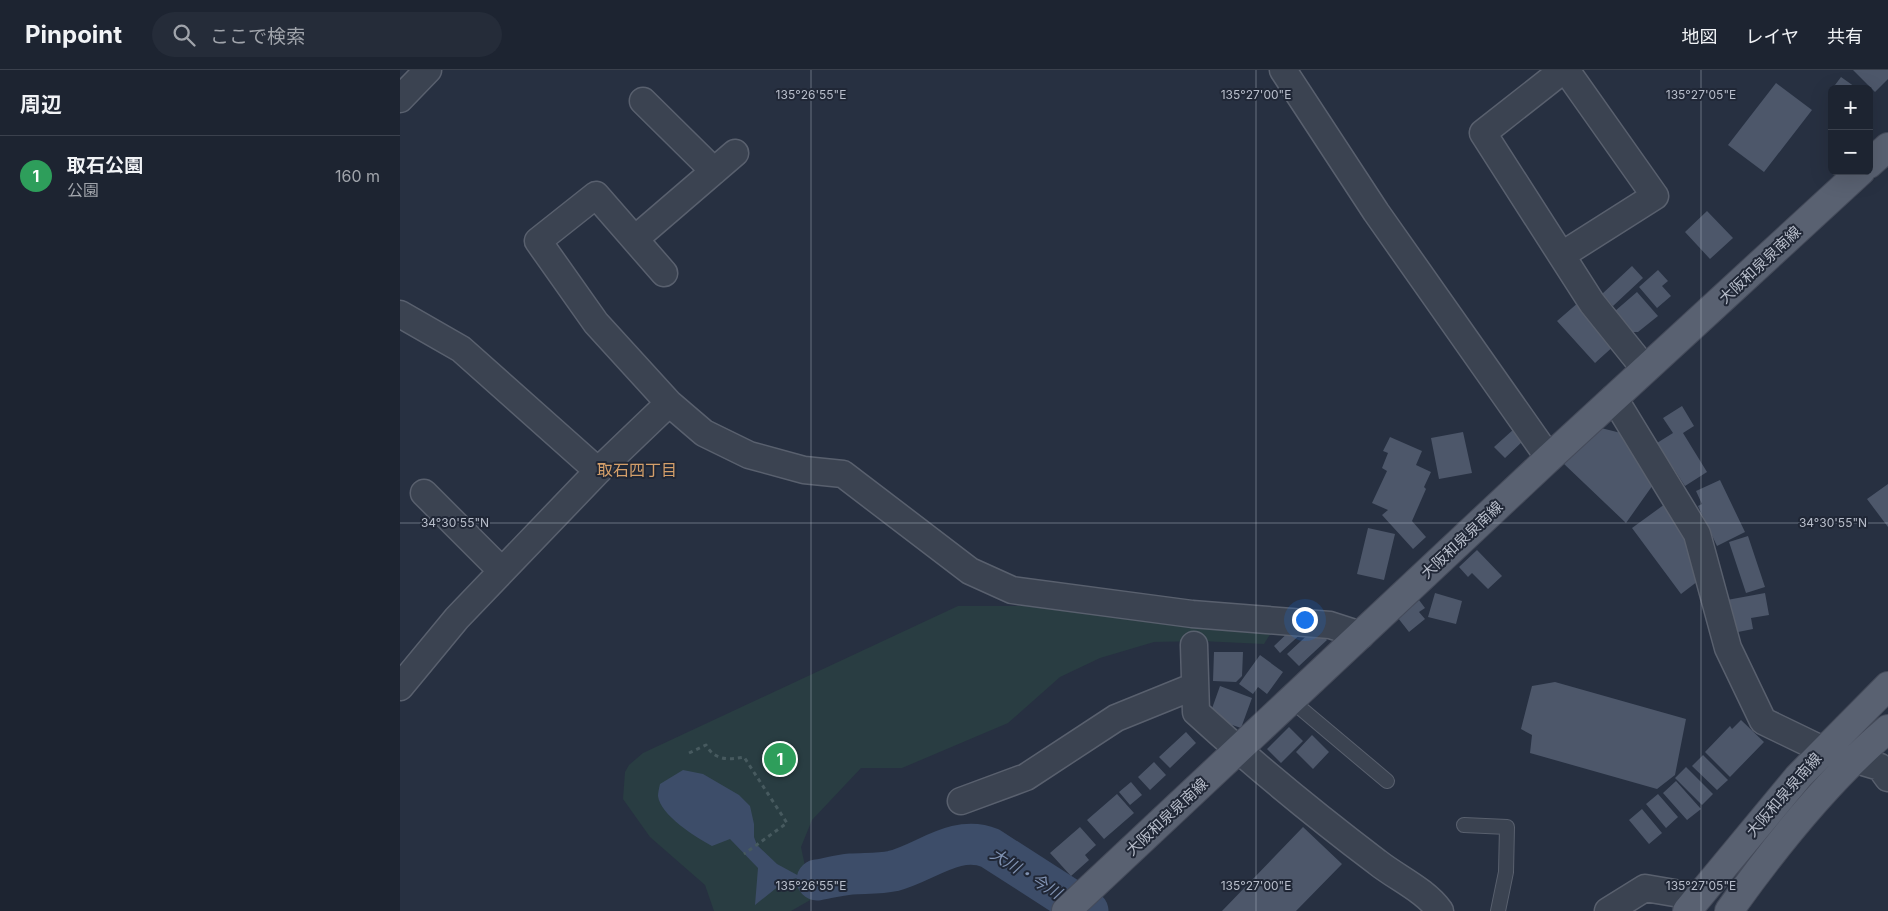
<!DOCTYPE html>
<html lang="ja">
<meta charset="utf-8">
<style>
:root{--surface:#1d2431;--page:#252c39;--text:#f1f3f6;--muted:#a0a4ab;--line:#3b414d;--accent:#92b2f6}
body{margin:0;font-family:Inter,"Noto Sans JP",sans-serif;background:var(--page);color:var(--text)}
.controls{position:absolute;right:15px;top:15px;display:grid;overflow:hidden;border-radius:8px;box-shadow:0 5px 20px #0002}
.controls button{width:45px;height:45px;display:grid;place-items:center;padding:0;border:0;border-bottom:1px solid var(--line);background:var(--surface);color:var(--text);font:25px sans-serif}
.you{position:absolute;left:904px;top:549px;width:18px;height:18px;margin:-12px;border:4px solid #fff;border-radius:50%;background:#1a73e8;box-shadow:0 0 0 8px #1a73e833}
.badge{display:grid;place-items:center;width:32px;height:32px;border-radius:50%;background:var(--accent);color:#fff;font-size:16px;font-weight:700}
.pin{position:absolute;translate:-50% -50%;border:2px solid #fff;box-shadow:0 1px 5px #0006}
.list{margin:0;padding:0;list-style:none}
h2{display:flex;justify-content:space-between;align-items:center;height:65px;margin:0;padding:0 20px;font-size:21px}
h2 small{font-size:16px;font-weight:400;color:var(--muted)}
.list li{display:grid;grid-template-columns:32px 1fr auto;gap:15px;align-items:center;box-sizing:border-box;height:80px;padding:0 20px;border-top:1px solid var(--line)}
.list b{display:block;font-size:19px;white-space:nowrap}
.list p{margin:0;font-size:16px;white-space:nowrap;color:var(--muted)}
.list em{font-size:16px;font-style:normal;color:var(--muted)}
.icon{flex:none;width:28px;height:28px;fill:none;stroke:currentColor;stroke-width:2;stroke-linecap:round;stroke-linejoin:round}
.map{position:relative;flex:none;width:1488px;height:841px;overflow:hidden}
header{display:flex;align-items:center;gap:30px;box-sizing:border-box;height:70px;padding:0 25px;background:var(--surface);border-bottom:1px solid var(--line)}
header strong{font-size:24px}
nav{display:flex;gap:28px;margin-inline-start:auto;font-size:18px}
.search{width:350px;height:45px;background:var(--page);display:flex;align-items:center;gap:12px;box-sizing:border-box;padding:0 18px;border-radius:28px;color:var(--muted);font-size:19px}
main{display:flex}
aside{flex:1;background:var(--surface)}
.map>svg:first-child{display:block}
.green{fill:#293d42}
.water{fill:#3d4d69}
.lines{fill:none;stroke-linecap:round;stroke-linejoin:round}
.river{stroke:#3d4d69;stroke-width:41}
.building{fill:#4d576a}
.lane-casing{stroke:#59606e;stroke-width:16}
.street-casing{stroke:#59606e;stroke-width:29}
.primary-casing{stroke:#454b5a;stroke-width:30}
.path{stroke:#475a5f;stroke-width:3;stroke-dasharray:4 4;stroke-linecap:butt}
.lane{stroke:#3b4351;stroke-width:14}
.street{stroke:#3b4351;stroke-width:26}
.primary{stroke:#596171;stroke-width:28}
.ticks{fill:none;stroke:#b8becb;stroke-width:1;stroke-opacity:0.45}
.labels{text-anchor:middle;stroke-width:4;stroke-linejoin:round;paint-order:stroke}
.street-label{font-size:15px;fill:#b8becb;stroke:#202736}
.neighbourhood-label{font-size:16px;fill:#d49f6a;stroke:#202736}
.water-label{font-size:16px;font-style:italic;fill:#8092b2;stroke:#202736}
.ticks-label{font-size:12px;text-anchor:middle;fill:#b8becb;stroke:#202736;stroke-width:4;stroke-linejoin:round;paint-order:stroke}
</style>
<header>
<strong>Pinpoint</strong>
<div class="search"><svg class="icon" aria-label="search" viewBox="0 0 24 24"><circle cx="10" cy="10" r="6"/><path d="M15 15l6 6"/></svg>ここで検索</div>
<nav><a>地図</a><a>レイヤ</a><a>共有</a></nav>
</header>
<main>
<aside>
<h2>周辺<small></small></h2>
<ul class="list">
<li><span class="badge" style="background:#2e9e5b">1</span><div><b>取石公園</b><p>公園</p></div><em>160 m</em></li>
</ul>
</aside>
<div class="map">
<svg width="1488" height="841" viewBox="0 0 1488 841">
<rect width="100%" height="100%" fill="#273041"/>
<!-- green -->
<path class="green" d="M558,536H624L874,558L864,574L801,571L754,572L700,588L660,607L608,653L502,698H461L412,750L401,777L412,829L391,841H314L305,815L250,767L223,729L225,702L229,695L243,683Z"/>
<!-- water -->
<path class="water" d="M283,700L303,704L339,725L350,736L354,754V767L357,775L377,794L401,807L385,811L355,835L358,798L330,769L312,776C297,768 260,745 258,726C258,723 259,718 260,714Z"/>
<g class="lines">
<!-- river -->
<path class="river" d="M417,810C428,808 440,805 451,804C465,803 479,804 493,801C525,793 556,764 590,778L688,841"/>
</g>
<!-- building -->
<path class="building" d="M1453,0H1488V9L1475,22Z
M1441,7L1458,19H1432Z
M1376,13L1412,40L1364,102L1328,75Z
M1307,141L1333,168L1310,189L1285,162Z
M1232,196L1243,208L1213,236L1202,224Z
M1258,200L1268,211L1262,216L1271,226L1257,238L1239,217Z
M1237,222L1258,246L1238,262H1233L1215,241Z
M1179,232L1216,274L1195,293L1157,251Z
M1282,336L1294,356L1283,363L1307,402L1285,416L1257,373L1273,363L1263,348Z
M1197,357L1221,363L1255,412L1226,453L1163,393Z
M1114,359L1124,370L1105,388L1094,377Z
M1063,362L1072,403L1039,409L1031,368Z
M990,367L1022,381L1016,395L1031,402L1024,417L1026,419L1012,451L1026,467L1013,479L982,445L988,440L972,433L987,401L982,398L988,383L983,381Z
M1320,410L1345,462L1317,476L1298,436L1302,434L1296,421Z
M1488,414V457L1467,429Z
M1265,434L1289,466L1302,508L1281,524L1232,458Z
M968,458L995,464L984,510L957,504Z
M1348,466L1365,517L1346,523L1329,472Z
M1077,480L1102,506L1088,519L1072,503L1068,507L1059,497Z
M1035,523L1062,531L1056,554L1028,547Z
M1365,523L1369,545L1351,548L1353,559L1333,563L1327,530Z
M1019,530L1025,538L1019,542L1025,549L1009,562L998,548Z
M894,557L905,560L880,583L874,576Z
M915,558L927,570L899,596L887,584Z
M814,582H843L842,606L836,612L813,611Z
M860,585L883,602L867,624L858,617L853,624L839,614Z
M1155,612L1286,649L1275,705L1257,719L1130,683L1132,665L1121,659L1132,616Z
M820,616L852,628L841,658L809,647Z
M1341,650L1364,672L1330,707L1305,682L1330,656L1332,659Z
M889,657L903,671L881,693L867,679Z
M786,662L796,673L770,698L759,687Z
M912,665L929,682L913,699L896,682Z
M1303,685L1328,710L1317,720L1292,696Z
M754,692L766,705L750,720L738,707Z
M1286,697L1313,724L1302,735L1275,708Z
M1276,711L1301,739L1287,750L1263,723Z
M731,712L742,725L730,735L719,722Z
M717,724L734,743L704,769L687,750Z
M1258,724L1278,747L1266,758L1246,734Z
M1242,739L1262,763L1249,774L1229,750Z
M680,757L696,775L685,785L689,790L671,806L650,783Z
M903,757L942,794L896,841H822Z"/>
<g class="lines">
<defs>
<path id="lane" d="M892,631L987,711
M1064,755L1107,757L1106,802L1098,841"/>
<path id="street" d="M883,0L976,142L1149,388
M1163,0L1083,63L1192,233L1245,299
M0,29L28,0
M243,31L314,101
M235,169L335,83
M1162,185L1255,126L1166,0
M264,203L196,125L138,171L196,253L269,333L304,363L349,385L404,400L443,404L570,501L612,520L792,544L930,555L961,565
M0,244L61,279L198,401
M1214,328L1297,464L1328,578L1363,651L1423,680L1480,697L1488,708
M24,423L102,501
M794,575L796,642C854,695 915,745 977,792C997,808 1025,820 1040,841
M0,617L57,548L198,401L269,333
M561,731L626,707L716,648L795,616
M1208,841L1245,818L1298,827"/>
<path id="primary" d="M1469,94L1488,77
M666,841L1149,388L1461,101
M1287,841L1398,707L1488,616
M1329,841C1373,779 1430,708 1488,659"/>
</defs>
<!-- lane casing -->
<use href="#lane" class="lane-casing"/>
<!-- street casing -->
<use href="#street" class="street-casing"/>
<!-- primary casing -->
<use href="#primary" class="primary-casing"/>
<!-- path -->
<path class="path" d="M289,683L306,675C315,691 329,690 344,687L387,753L344,784"/>
<!-- lane -->
<use href="#lane" class="lane"/>
<!-- street -->
<use href="#street" class="street"/>
<!-- primary -->
<use href="#primary" class="primary"/>
</g>
<!-- ticks -->
<path class="ticks" d="M411,0V841M856,0V841M1301,0V841M0,453H1488"/>
<g class="labels">
<!-- street labels -->
<g class="street-label">
<text transform="translate(1360 195) rotate(-43)" y="5">大阪和泉泉南線</text>
<text transform="translate(1062 470) rotate(-43)" y="5">大阪和泉泉南線</text>
<text transform="translate(1384 725) rotate(-49)" y="5">大阪和泉泉南線</text>
<text transform="translate(767 747) rotate(-43)" y="5">大阪和泉泉南線</text>
</g>
<!-- neighbourhood labels -->
<g class="neighbourhood-label">
<text x="237" y="406">取石四丁目</text>
</g>
<!-- water labels -->
<g class="water-label">
<text transform="translate(626 803) rotate(32)" y="6">大川・今川</text>
</g>
</g>
<g class="ticks-label">
<text x="411" y="29">135°26'55"E</text>
<text x="856" y="29">135°27'00"E</text>
<text x="1301" y="29">135°27'05"E</text>
<text x="55" y="457">34°30'55"N</text>
<text x="1433" y="457">34°30'55"N</text>
<text x="411" y="820">135°26'55"E</text>
<text x="856" y="820">135°27'00"E</text>
<text x="1301" y="820">135°27'05"E</text>
</g>
</svg>
<div class="controls">
<button>+</button>
<button>−</button>
</div>
<div class="you"></div>
<div class="pin badge" style="left:380px;top:689px;background:#2e9e5b">1</div>
</div>
</main>
